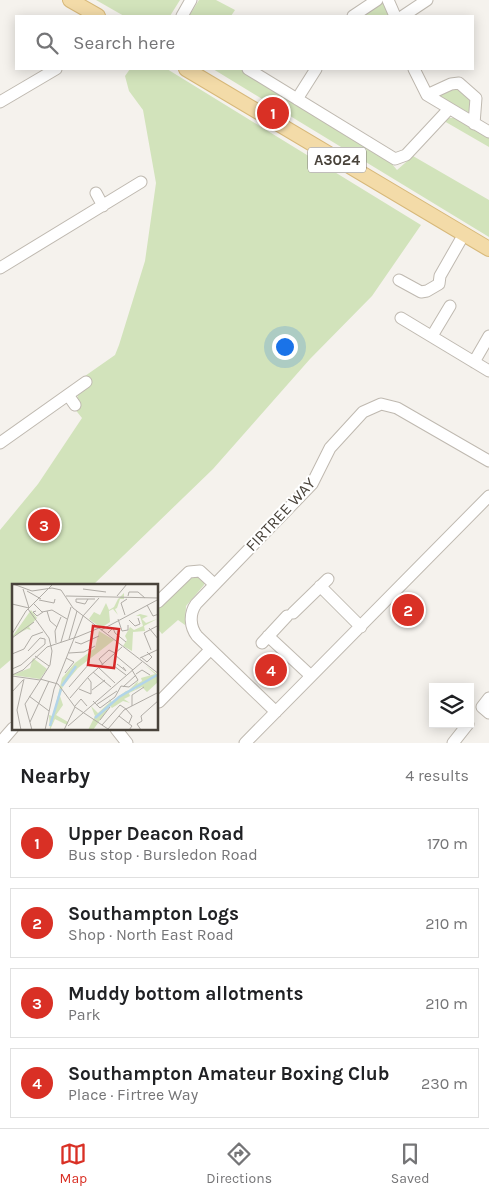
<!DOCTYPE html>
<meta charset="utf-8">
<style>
:root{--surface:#fff;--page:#f2f2f2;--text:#202124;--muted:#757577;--line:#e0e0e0;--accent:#d93025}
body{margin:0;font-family:Karla,sans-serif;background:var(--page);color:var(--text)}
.controls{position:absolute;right:15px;bottom:15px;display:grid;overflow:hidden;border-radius:0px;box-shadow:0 2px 12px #0003}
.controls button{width:45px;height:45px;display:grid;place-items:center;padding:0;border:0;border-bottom:1px solid var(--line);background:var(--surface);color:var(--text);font:25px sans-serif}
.you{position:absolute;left:284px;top:346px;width:18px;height:18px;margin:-12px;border:4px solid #fff;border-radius:50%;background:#1a73e8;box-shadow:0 0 0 8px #1a73e833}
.badge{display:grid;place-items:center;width:32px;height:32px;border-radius:50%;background:var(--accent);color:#fff;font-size:16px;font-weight:700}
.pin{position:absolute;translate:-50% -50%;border:2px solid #fff;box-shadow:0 1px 5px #0006}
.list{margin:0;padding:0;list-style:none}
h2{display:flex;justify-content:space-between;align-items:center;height:65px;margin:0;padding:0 20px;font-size:21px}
h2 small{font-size:16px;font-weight:400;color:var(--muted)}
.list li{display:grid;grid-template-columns:32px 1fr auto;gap:15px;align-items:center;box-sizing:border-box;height:70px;margin:0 10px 10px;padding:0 10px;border:1px solid var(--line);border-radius:0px}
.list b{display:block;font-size:19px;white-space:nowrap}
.list p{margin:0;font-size:16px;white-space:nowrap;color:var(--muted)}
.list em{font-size:16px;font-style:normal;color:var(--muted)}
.icon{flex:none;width:28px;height:28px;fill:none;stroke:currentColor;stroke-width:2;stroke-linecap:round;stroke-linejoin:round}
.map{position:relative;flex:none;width:489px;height:743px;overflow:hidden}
.search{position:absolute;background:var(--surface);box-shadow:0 2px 12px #0003;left:15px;right:15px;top:15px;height:55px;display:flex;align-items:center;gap:12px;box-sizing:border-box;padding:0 18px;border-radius:0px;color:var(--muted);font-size:19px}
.sheet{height:385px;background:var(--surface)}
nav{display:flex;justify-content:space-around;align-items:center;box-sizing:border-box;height:70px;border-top:1px solid var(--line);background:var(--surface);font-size:14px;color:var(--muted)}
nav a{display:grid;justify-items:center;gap:2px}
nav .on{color:var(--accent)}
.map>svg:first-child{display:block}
.green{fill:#d2e3bb}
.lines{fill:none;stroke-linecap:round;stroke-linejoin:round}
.minor-casing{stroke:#bfb9b0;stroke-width:13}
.major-casing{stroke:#d7b879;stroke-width:16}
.minor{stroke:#fff;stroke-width:11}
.major{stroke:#f3dba8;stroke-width:14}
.labels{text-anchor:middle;stroke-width:4;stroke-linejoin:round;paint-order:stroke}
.shield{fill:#fff;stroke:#807b76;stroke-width:1}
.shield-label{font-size:15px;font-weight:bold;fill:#49433b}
.street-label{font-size:16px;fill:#49433b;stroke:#fff}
.inset-river{fill:none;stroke:#b2d4e9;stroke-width:2.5}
.inset-road{fill:none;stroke:#b0aca6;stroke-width:1}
.view{fill:#d62828;fill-opacity:0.15;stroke:#d62828;stroke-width:2.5}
.inset-edge{fill:none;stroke:#49433b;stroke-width:2.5}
</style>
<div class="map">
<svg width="489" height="743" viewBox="0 0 489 743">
<rect width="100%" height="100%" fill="#f5f2ed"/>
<!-- green -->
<path class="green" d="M96,0H180L170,16H124Z
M199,0H216L235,10L231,16H189Z
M384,0L391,16H359Z
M130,69H167L421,225L372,296L310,359L213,469L93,585L14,586V657L0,669V530L38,484L82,418L74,408L79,392L90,383L85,376L115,355L119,345L145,261L156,183L143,110L129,91L125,76Z
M213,69H242L386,157L397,170L413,156L489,200V237Z
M455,85L471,96V114L436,94Z
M447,118H455L489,137V147L444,121Z
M196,575L205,582L204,585L186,606L185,625L178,620L162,634L158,629V607L192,577Z"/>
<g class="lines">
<defs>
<path id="minor" d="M388,0L395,16
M182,16L191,0
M353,16L377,0
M403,16L427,0
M248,69L395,159L406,155L448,110
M414,69L427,95L489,132
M427,95L451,84L459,83L476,98L474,124
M297,99L316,69
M0,102L56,69
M96,193L103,206
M0,268L141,182
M399,280L421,292L427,291L439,284L440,276L464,234
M401,318L489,371
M432,336L450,306
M474,362L489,336
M68,395L75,405
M0,443L86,382
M320,586L361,627
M158,602L189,572L200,571L214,584
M293,613L328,579
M268,636L311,676
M262,643L287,616
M489,698L482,707L489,713
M159,702L210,650
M276,712L197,636C190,627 189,614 196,604L312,484L330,448L363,412L381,404L397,408L489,461
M116,729L127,743
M0,743L13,728
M245,743L489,496
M453,743L468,724"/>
<path id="major" d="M70,0L98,16
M186,69L489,249"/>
</defs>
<!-- minor casing -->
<use href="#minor" class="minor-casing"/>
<!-- major casing -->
<use href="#major" class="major-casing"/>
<!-- minor -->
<use href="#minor" class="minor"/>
<!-- major -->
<use href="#major" class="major"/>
</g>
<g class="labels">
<!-- shield labels -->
<rect class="shield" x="308" y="147.5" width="58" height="25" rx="4"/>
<g class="shield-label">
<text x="337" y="165">A3024</text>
</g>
<!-- street labels -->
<g class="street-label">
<text transform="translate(280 514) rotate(-47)" y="6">FIRTREE WAY</text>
</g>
</g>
<!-- overview -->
<g transform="translate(12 584)">
<rect width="146" height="146" fill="#f5f2ed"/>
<path d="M112,9V15H108L105,24L103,25L106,31L101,25L97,27L98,38L89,44L77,35L82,28L88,31L94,19L97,26L102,23L106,15ZM19,26L25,34L17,43L19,46L15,45L0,53ZM128,30L136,32L130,35L134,39L145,35L132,42L133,47L121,48L120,67L111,62L115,56L113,52L118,43L122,46L131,42L128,32H124ZM87,47L102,56L66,84L51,102L48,112L51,121L44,131L56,138L55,141L43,135L38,146L37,131L40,132L43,124L50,94L63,79L83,64ZM21,74L35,85L28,95L0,91L18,84ZM133,81L146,91V98L135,108L130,103L117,109L118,112L112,115L118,119L111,117L100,124L98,122L81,146H76L83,132L79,122L86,129L98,118L97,115L100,118L114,107L124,105V103L117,106L127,96L125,100L130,97L129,94L143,90Z" fill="#d2e3bb"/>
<path class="inset-river" d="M50,102L64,82M83,134L107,113L145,91M38,142L49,105"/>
<path class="inset-road" d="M1,0L20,7L40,4L49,6L61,24L147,90M11,5L17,24M71,5L94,8M15,7L29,15M54,12L147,14M105,12L115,0M116,12L117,8H126L133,14M76,15L73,20L64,18V15H83M27,16L42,19L43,15M0,20L17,24M22,20L30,28L40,26L55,35M135,21L141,32L147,30M16,25L37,54L40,67L38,81L13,120L20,146M24,27L21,28L25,32L31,28M35,27L38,37L45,43M113,31L109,19L115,15M106,35L110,47L116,46V41M117,36L123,42L128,40L126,34M137,44L147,56M89,46L147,15M96,49L101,44L103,49L114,58M0,50L14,27L41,0M65,53L87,44M0,54L22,38M57,55L65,27M49,58L59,23M63,58L69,60L87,52M44,59L43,47L49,33M139,66L132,49L147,41M16,67L28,54L33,55M57,69L72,68L83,62M0,70L12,65L20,52L31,48M103,71L121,86M23,72L37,82M129,73L135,78L140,73L135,68M128,74L147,65M103,80L102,82L114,91M105,80L114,87L111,83M91,81L87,75L97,66L105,70M87,84L103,99M0,85L9,81L33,60V55M81,88L99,103M53,89L62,78L54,74M124,90L130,86L138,91M0,91L11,86L35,63L65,53M0,92L28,96M28,95L46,100L63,123L96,145M109,102L117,103L126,96L120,86M57,103L77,80M111,103L124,91M67,105L79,110V98L76,94M80,106L93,96M0,108L11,96M17,112L37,127M58,114L77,92L110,63M81,117L88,124L103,113L109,102M84,121L105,107M63,122L69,115L75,122M120,122V111L132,103M114,125L120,132L117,139M107,132L120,142L117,146M88,136L98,123M18,138L37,97M90,141L108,121L114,125M56,142L130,78M96,145L112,126L147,108M9,146L5,126L12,95M33,146L42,105L71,32L87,14M52,146L63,123M129,146L125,140L130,137L129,132L147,116"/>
<path class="view" d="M81,42L107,45L102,84L76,81Z"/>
<rect width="146" height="146" class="inset-edge"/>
</g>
</svg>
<div class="controls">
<button><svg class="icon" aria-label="layers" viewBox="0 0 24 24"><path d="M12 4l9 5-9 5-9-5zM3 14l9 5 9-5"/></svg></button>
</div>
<div class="you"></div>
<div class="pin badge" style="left:273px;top:113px">1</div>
<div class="pin badge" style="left:408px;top:610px">2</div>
<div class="pin badge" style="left:44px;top:525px">3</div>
<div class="pin badge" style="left:271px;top:670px">4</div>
<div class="search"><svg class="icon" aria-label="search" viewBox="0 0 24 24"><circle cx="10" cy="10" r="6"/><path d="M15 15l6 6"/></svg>Search here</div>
</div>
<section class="sheet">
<h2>Nearby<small>4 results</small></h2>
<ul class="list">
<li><span class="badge">1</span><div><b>Upper Deacon Road</b><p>Bus stop · Bursledon Road</p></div><em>170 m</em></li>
<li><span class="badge">2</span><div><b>Southampton Logs</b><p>Shop · North East Road</p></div><em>210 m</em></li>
<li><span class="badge">3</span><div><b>Muddy bottom allotments</b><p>Park</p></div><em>210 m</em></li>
<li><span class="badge">4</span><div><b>Southampton Amateur Boxing Club</b><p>Place · Firtree Way</p></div><em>230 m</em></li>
</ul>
</section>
<nav>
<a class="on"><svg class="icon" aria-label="map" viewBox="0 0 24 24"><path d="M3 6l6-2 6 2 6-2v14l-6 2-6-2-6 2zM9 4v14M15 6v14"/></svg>Map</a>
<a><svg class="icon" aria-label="directions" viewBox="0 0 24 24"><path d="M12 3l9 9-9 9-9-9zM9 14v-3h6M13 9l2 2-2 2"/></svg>Directions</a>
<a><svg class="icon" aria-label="saved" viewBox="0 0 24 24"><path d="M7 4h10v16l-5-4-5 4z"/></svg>Saved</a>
</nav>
